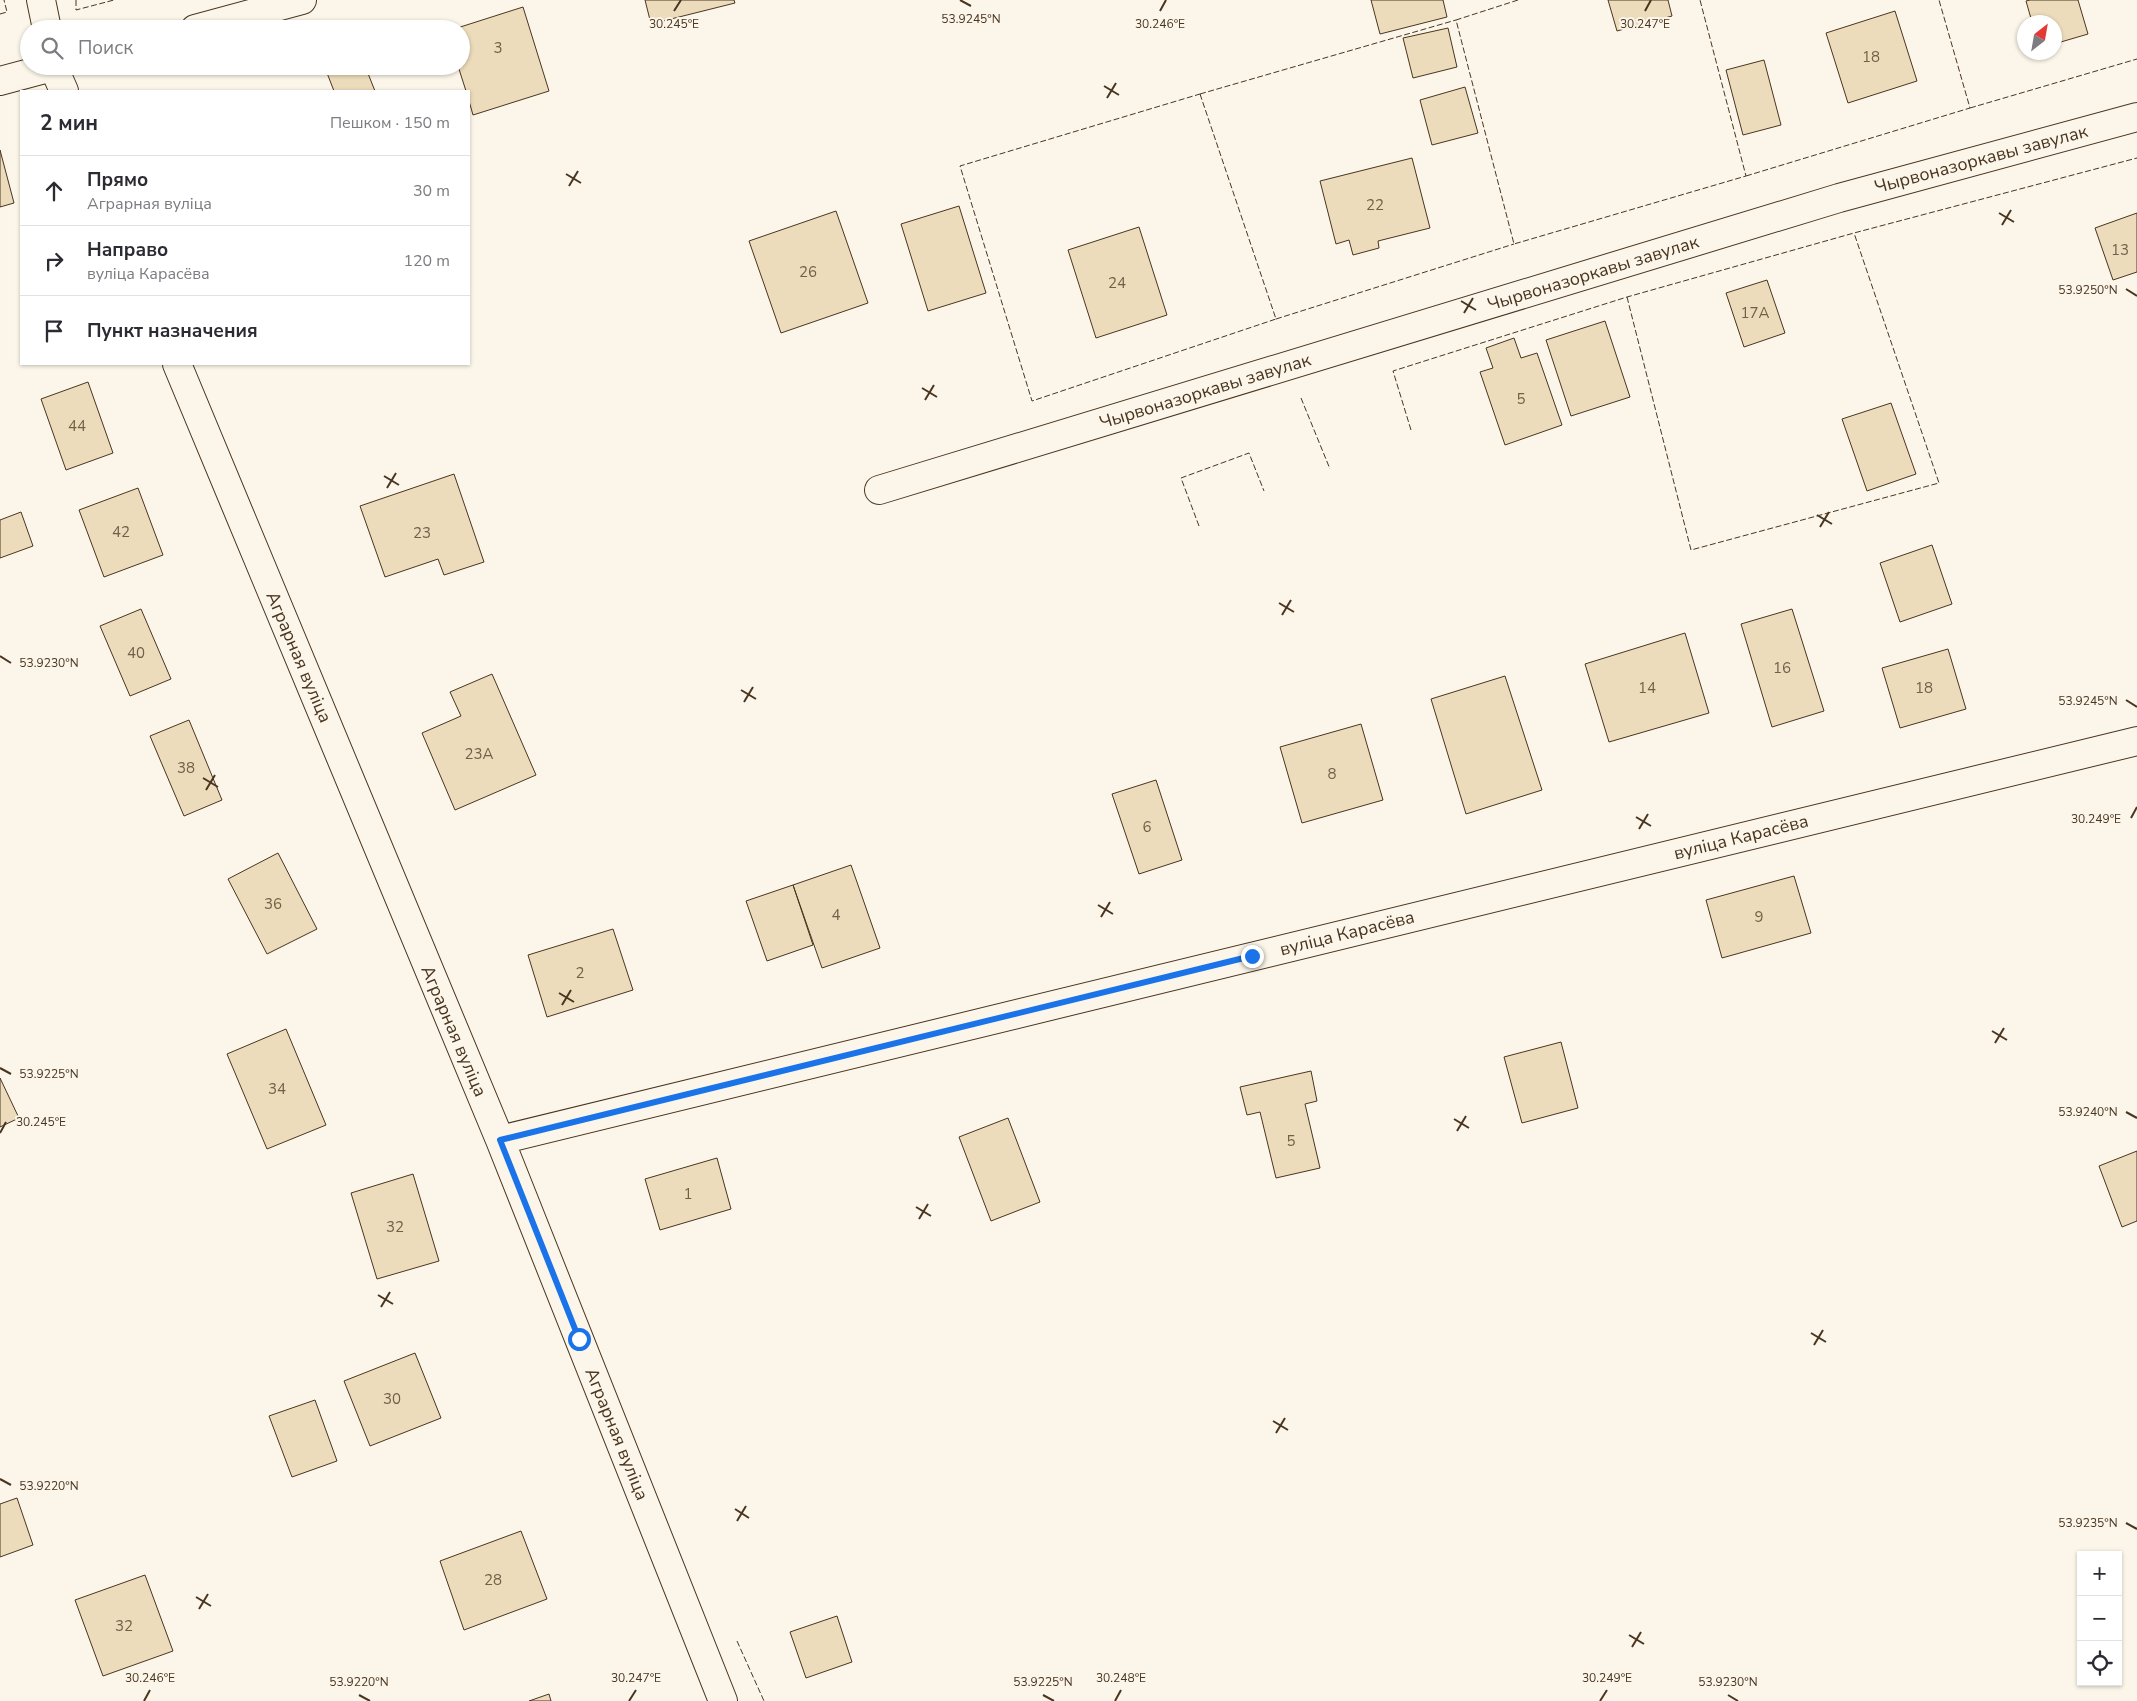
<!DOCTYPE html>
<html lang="ru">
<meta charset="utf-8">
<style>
:root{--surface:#fff;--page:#f2f2f3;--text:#2b2b33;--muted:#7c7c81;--line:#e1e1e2}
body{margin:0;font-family:"Nunito Sans",sans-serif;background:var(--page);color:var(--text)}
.controls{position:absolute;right:15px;bottom:15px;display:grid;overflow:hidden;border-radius:0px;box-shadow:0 1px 4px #0004}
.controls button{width:45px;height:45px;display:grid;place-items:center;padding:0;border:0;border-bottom:1px solid var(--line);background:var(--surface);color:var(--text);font:25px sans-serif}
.compass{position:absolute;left:2017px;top:15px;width:45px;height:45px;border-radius:50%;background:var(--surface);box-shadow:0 1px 4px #0004;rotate:31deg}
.stop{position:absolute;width:15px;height:15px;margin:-11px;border:4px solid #1a73e8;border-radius:50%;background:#fff}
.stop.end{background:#1a73e8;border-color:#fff;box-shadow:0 1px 5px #0008}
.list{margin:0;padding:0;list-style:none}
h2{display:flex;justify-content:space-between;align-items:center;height:65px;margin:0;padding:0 20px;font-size:21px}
h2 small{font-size:16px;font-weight:400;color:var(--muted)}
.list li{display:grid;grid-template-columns:32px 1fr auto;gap:15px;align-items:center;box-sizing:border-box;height:70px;padding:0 20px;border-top:1px solid var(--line)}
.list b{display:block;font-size:19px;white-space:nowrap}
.list p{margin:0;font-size:16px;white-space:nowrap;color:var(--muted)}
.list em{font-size:16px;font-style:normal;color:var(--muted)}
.icon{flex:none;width:28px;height:28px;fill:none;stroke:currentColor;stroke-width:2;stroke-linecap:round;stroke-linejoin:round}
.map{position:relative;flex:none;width:2137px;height:1701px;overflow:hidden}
.search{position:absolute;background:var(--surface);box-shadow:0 1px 4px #0004;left:20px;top:20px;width:450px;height:55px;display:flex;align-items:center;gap:12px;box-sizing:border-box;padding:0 18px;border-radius:28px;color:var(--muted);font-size:19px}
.panel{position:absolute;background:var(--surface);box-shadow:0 1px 4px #0004;left:20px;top:90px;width:450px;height:275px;border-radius:0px}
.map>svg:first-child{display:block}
.building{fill:#ecdcbc;stroke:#4a3520}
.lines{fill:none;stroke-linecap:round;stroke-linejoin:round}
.minor-casing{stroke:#4a3520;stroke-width:30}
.minor{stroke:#fbf6e9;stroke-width:28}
.fence{stroke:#4a3520;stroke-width:1;stroke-dasharray:6 2.5;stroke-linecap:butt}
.route{stroke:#1a73e8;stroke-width:6}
.ticks{fill:none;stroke:#4a3520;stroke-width:2}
.labels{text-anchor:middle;stroke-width:4;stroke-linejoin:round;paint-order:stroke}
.number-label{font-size:15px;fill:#725f47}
.street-label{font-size:18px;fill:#4a3520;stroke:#fbf6e9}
.ticks-label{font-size:12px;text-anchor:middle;fill:#4a3520;stroke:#fbf6e9;stroke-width:4;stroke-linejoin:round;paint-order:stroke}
</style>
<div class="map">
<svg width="2137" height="1701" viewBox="0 0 2137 1701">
<rect width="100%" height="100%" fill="#fbf6e9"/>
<!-- building -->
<path class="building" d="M645,0H734L735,3L651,24Z
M1371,0H1443L1447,17L1380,34Z
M1608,0H1668L1672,16L1617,31Z
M2030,0H2078L2088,34L2054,44V22H2032L2026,1Z
M523,7L549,91L473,115L469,101V91H466L458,66H461V29H454Z
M1895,11L1917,81L1848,103L1826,33Z
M1448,28L1457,67L1413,78L1403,38Z
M1764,60L1781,125L1743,135L1726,70Z
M345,66H365L375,91H334L327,73Z
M1465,87L1478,133L1432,145L1420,100Z
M0,150L14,203L0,207Z
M1412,158L1430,228L1378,241L1379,248L1353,255L1349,240L1336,244L1320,181Z
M959,206L986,293L928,311L901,224Z
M836,211L868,303L781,333L749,241Z
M2137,213V272L2113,280L2095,228Z
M1139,227L1167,315L1096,338L1068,250Z
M1767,280L1785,333L1744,347L1726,293Z
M1605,321L1630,397L1571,416L1546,340Z
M1514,338L1521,358L1537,353L1562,425L1505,445L1480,372L1493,368L1486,348Z
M88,382L113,453L66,470L41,399Z
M1891,403L1916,474L1867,491L1842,419Z
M454,474L484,562L444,575L438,559L385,577L360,506Z
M138,488L163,555L104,577L79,510Z
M21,512L33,546L0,558V520Z
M1932,545L1952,604L1900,622L1880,563Z
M141,609L171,679L130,696L100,626Z
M1792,609L1824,711L1772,727L1741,624Z
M1685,633L1709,713L1609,742L1585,664Z
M1948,649L1966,709L1900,728L1882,668Z
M492,674L536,775L455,810L422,733L461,716L450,692Z
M1505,676L1542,790L1466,814L1431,699Z
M189,720L222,800L184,816L150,736Z
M1361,724L1383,800L1302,823L1280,747Z
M1156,780L1182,860L1139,874L1112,794Z
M278,853L317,929L267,954L228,879Z
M851,865L880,948L822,968L793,885Z
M1794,876L1811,933L1722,958L1706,900Z
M793,885L813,945L767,961L746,901Z
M613,929L633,990L547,1017L528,955Z
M286,1029L326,1125L267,1149L227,1054Z
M1561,1042L1578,1108L1522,1123L1504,1057Z
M1311,1071L1317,1101L1305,1104L1320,1168L1276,1178L1260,1112L1247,1115L1240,1087Z
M0,1078L19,1118L0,1127Z
M1008,1118L1040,1202L991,1221L959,1137Z
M2137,1151V1221L2122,1227L2099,1166Z
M717,1158L731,1209L660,1230L645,1179Z
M413,1174L439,1261L377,1279L351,1193Z
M415,1353L441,1418L370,1446L344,1381Z
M315,1400L337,1461L292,1477L269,1416Z
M17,1498L33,1545L0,1557V1504Z
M521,1531L547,1599L464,1630L440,1561Z
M145,1575L173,1651L103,1676L75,1600Z
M837,1616L852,1662L806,1678L790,1632Z
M549,1694L551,1701H529Z"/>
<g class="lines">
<defs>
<path id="minor" d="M41,0L47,29
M195,29L302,0
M53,66L64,91
M0,81L56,66
M177,364L500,1140L723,1701
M879,490L1839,198L2137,117
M500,1140L2137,741"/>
</defs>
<!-- minor casing -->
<use href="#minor" class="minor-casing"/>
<!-- minor -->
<use href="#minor" class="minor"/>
<!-- fence -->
<path class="fence" d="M76,0V10L114,0
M1518,0L1456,20L1514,244L1746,176L1700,0
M0,14L7,12L4,0
M1200,94L1276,319L1032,401L960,166Z
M1200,94L1456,20
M1970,108L2137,59
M1746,176L1970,108L1939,0
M1627,297L1691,550L1939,483L1854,233
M1276,319L1514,244
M1301,398L1330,469
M1411,430L1393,371L1627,297L1854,233L2137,158
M1199,526L1181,478L1249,453L1264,491
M737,1641L764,1701"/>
</g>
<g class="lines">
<!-- route -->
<path class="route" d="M579,1339L500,1140L1252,956"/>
</g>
<!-- ticks -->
<path class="ticks" d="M960,0L971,6M674,11L681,0M1160,11L1166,0M1645,11L1651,0M1104,86L1119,95M1107,98L1116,83M566,174L581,183M569,186L578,171M1999,213L2014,222M2002,225L2011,210M2126,289L2137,296M1461,301L1476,310M1464,313L1473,298M922,388L937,397M925,400L934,385M384,476L399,485M387,488L396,473M1817,515L1832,524M1820,527L1829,512M1279,603L1294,612M1282,615L1291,600M0,656L11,663M741,690L756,699M2126,700L2137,707M744,702L753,687M203,778L218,787M206,790L215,775M1636,817L1651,826M2131,818L2137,807M1639,829L1648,814M1098,905L1113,914M1101,917L1110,902M559,993L574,1002M562,1005L571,990M1992,1031L2007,1040M1995,1043L2004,1028M0,1068L11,1074M2126,1112L2137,1118M1454,1119L1469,1128M1457,1131L1466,1116M0,1133L6,1122M916,1207L931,1216M919,1219L928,1204M378,1295L393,1304M381,1307L390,1292M1811,1333L1826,1342M1814,1345L1823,1330M1273,1421L1288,1430M1276,1433L1285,1418M0,1479L11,1485M735,1509L749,1518M737,1521L746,1506M2126,1523L2137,1529M196,1597L211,1606M199,1609L208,1594M1629,1635L1644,1644M1632,1647L1641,1632M359,1695L370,1701M1043,1695L1054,1701M1728,1695L1738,1701M144,1701L150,1690M629,1701L636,1690M1115,1701L1121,1690M1600,1701L1607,1690"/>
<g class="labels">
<!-- number labels -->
<g class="number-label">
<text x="498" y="53">3</text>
<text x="1871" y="62">18</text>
<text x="1375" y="210">22</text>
<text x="2120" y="255">13</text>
<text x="808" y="277">26</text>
<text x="1117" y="288">24</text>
<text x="1755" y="318">17А</text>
<text x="1521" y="404">5</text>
<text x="77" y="431">44</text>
<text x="121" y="537">42</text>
<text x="422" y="538">23</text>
<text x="136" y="658">40</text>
<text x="1782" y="673">16</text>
<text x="1647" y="693">14</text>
<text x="1924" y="693">18</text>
<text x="479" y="759">23А</text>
<text x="186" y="773">38</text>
<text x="1332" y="779">8</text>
<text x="1147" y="832">6</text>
<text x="273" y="909">36</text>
<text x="836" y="920">4</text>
<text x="1759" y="922">9</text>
<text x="580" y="978">2</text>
<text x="277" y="1094">34</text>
<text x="1291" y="1146">5</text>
<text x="688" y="1199">1</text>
<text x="395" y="1232">32</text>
<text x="392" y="1404">30</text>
<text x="493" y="1585">28</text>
<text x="124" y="1631">32</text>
</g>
<!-- street labels -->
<g class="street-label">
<text transform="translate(1981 159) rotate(-15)" y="6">Чырвоназоркавы завулак</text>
<text transform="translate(1593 273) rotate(-17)" y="6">Чырвоназоркавы завулак</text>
<text transform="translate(1205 391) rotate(-17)" y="6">Чырвоназоркавы завулак</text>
<text transform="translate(299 657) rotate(67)" y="6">Аграрная вуліца</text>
<text transform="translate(1741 837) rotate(-14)" y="6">вуліца Карасёва</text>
<text transform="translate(1347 933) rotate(-14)" y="6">вуліца Карасёва</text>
<text transform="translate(454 1031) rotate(67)" y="6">Аграрная вуліца</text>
<text transform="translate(617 1434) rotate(68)" y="6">Аграрная вуліца</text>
</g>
</g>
<g class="ticks-label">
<text x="971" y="23">53.9245°N</text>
<text x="674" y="28">30.245°E</text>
<text x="1160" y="28">30.246°E</text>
<text x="1645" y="28">30.247°E</text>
<text x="2088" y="294">53.9250°N</text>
<text x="49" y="667">53.9230°N</text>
<text x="2088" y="705">53.9245°N</text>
<text x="2096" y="823">30.249°E</text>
<text x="49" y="1078">53.9225°N</text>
<text x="2088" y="1116">53.9240°N</text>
<text x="41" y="1126">30.245°E</text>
<text x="49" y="1490">53.9220°N</text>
<text x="2088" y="1527">53.9235°N</text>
<text x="150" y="1682">30.246°E</text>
<text x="636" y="1682">30.247°E</text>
<text x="1121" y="1682">30.248°E</text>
<text x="1607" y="1682">30.249°E</text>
<text x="359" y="1686">53.9220°N</text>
<text x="1043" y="1686">53.9225°N</text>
<text x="1728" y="1686">53.9230°N</text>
</g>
</svg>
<div class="controls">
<button>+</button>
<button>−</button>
<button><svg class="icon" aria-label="locate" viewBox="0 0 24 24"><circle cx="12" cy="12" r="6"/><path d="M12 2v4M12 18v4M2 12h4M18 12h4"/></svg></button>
</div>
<svg class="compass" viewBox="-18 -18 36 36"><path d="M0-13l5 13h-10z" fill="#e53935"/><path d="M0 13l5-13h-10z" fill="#7c7c81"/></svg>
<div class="stop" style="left:579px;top:1339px"></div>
<div class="stop end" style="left:1252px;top:956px"></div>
<div class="search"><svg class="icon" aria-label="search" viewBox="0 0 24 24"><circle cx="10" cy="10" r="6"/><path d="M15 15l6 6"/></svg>Поиск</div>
<section class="panel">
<h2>2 мин<small>Пешком · 150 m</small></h2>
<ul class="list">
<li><svg class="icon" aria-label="ahead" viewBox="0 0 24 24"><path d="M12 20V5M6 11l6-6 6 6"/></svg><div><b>Прямо</b><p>Аграрная вуліца</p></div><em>30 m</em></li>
<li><svg class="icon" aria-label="right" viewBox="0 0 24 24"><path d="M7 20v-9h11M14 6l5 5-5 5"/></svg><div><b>Направо</b><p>вуліца Карасёва</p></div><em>120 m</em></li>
<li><svg class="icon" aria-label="arrive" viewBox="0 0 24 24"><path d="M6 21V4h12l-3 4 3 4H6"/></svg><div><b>Пункт назначения</b></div></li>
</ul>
</section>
</div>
